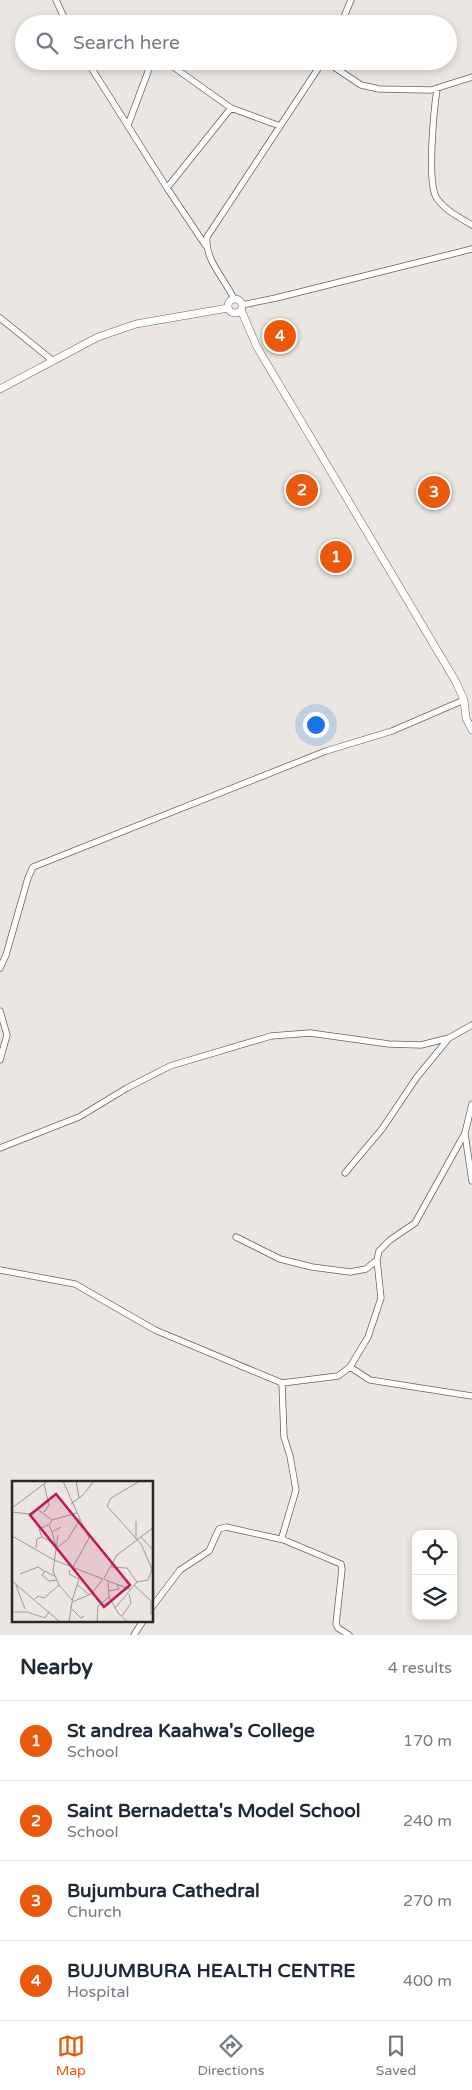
<!DOCTYPE html>
<style>
:root{--surface:#fff;--page:#f6f6f7;--text:#1f2937;--muted:#747a83;--line:#e0e1e3;--accent:#ea580c}
body{margin:0;font-family:"Varela Round",sans-serif;background:var(--page);color:var(--text)}
.controls{position:absolute;right:15px;bottom:15px;display:grid;overflow:hidden;border-radius:10px;box-shadow:0 2px 8px #0003}
.controls button{width:45px;height:45px;display:grid;place-items:center;padding:0;border:0;border-bottom:1px solid var(--line);background:var(--surface);color:var(--text);font:25px sans-serif}
.you{position:absolute;left:315px;top:724px;width:18px;height:18px;margin:-12px;border:4px solid #fff;border-radius:50%;background:#1a73e8;box-shadow:0 0 0 8px #1a73e833}
.badge{display:grid;place-items:center;width:32px;height:32px;border-radius:50%;background:var(--accent);color:#fff;font-size:16px;font-weight:700}
.pin{position:absolute;translate:-50% -50%;border:2px solid #fff;box-shadow:0 1px 5px #0006}
.list{margin:0;padding:0;list-style:none}
h2{display:flex;justify-content:space-between;align-items:center;height:65px;margin:0;padding:0 20px;font-size:21px}
h2 small{font-size:16px;font-weight:400;color:var(--muted)}
.list li{display:grid;grid-template-columns:32px 1fr auto;gap:15px;align-items:center;box-sizing:border-box;height:80px;padding:0 20px;border-top:1px solid var(--line)}
.list b{display:block;font-size:19px;white-space:nowrap}
.list p{margin:0;font-size:16px;white-space:nowrap;color:var(--muted)}
.list em{font-size:16px;font-style:normal;color:var(--muted)}
.icon{flex:none;width:28px;height:28px;fill:none;stroke:currentColor;stroke-width:2;stroke-linecap:round;stroke-linejoin:round}
.map{position:relative;flex:none;width:472px;height:1635px;overflow:hidden}
.search{position:absolute;background:var(--surface);box-shadow:0 2px 8px #0003;left:15px;right:15px;top:15px;height:55px;display:flex;align-items:center;gap:12px;box-sizing:border-box;padding:0 18px;border-radius:28px;color:var(--muted);font-size:19px}
.sheet{height:385px;background:var(--surface)}
nav{display:flex;justify-content:space-around;align-items:center;box-sizing:border-box;height:70px;border-top:1px solid var(--line);background:var(--surface);font-size:14px;color:var(--muted)}
nav a{display:grid;justify-items:center;gap:2px}
nav .on{color:var(--accent)}
.map>svg:first-child{display:block}
.lines{fill:none;stroke-linecap:round;stroke-linejoin:round}
.minor-casing{stroke:#686360;stroke-width:7}
.tertiary-casing{stroke:#686360;stroke-width:8}
.minor{stroke:#fff;stroke-width:5.5}
.tertiary{stroke:#fff;stroke-width:7}
.inset-road{fill:none;stroke:#9e9a97;stroke-width:1}
.view{fill:#c2185b;fill-opacity:0.15;stroke:#c2185b;stroke-width:2.5}
.inset-edge{fill:none;stroke:#2b2927;stroke-width:2.5}
</style>
<div class="map">
<svg width="472" height="1635" viewBox="0 0 472 1635">
<rect width="100%" height="100%" fill="#ebe6e1"/>
<g class="lines">
<defs>
<path id="minor" d="M56,0L67,24
M341,24L351,0
M87,61L167,188L206,246
M165,61L231,108L280,126
M325,61L361,85L379,89L431,90L472,77
M437,89C434,109 427,180 436,197C444,210 459,217 472,225
M128,125L152,61
M167,188L231,108
M234,299C225,279 204,259 207,237L323,61
M242,305L276,298L472,249
M0,318L52,360
M0,968L6,955L28,878L33,867L326,751L392,731L464,700
M0,1011L7,1035L0,1060
M465,1134L472,1181
M0,1148L79,1117L127,1088L170,1066L271,1036L310,1033L389,1044L421,1045L449,1038L472,1025
M345,1173L382,1129L417,1077L449,1038
M236,1237L280,1259L312,1267L350,1272L366,1269L377,1260L379,1251L390,1240L415,1223L465,1133L472,1104
M0,1270L75,1284L155,1330L282,1383L338,1376L350,1367L368,1337L381,1298L377,1260
M350,1367L370,1380L472,1396
M282,1383L284,1437L290,1456L296,1490L282,1537L284,1540
M152,1607L180,1570L209,1551L219,1529L226,1527L284,1540L341,1564L342,1569L336,1624L338,1628L349,1635
M134,1635L143,1621"/>
<path id="tertiary" d="M228 306a7 7 0 1 1 14 0a7 7 0 1 1-14 0Z
M241,310L257,347L456,682L464,700L466,718L472,730
M0,389L98,337L136,324L228,308"/>
</defs>
<!-- minor casing -->
<use href="#minor" class="minor-casing"/>
<!-- tertiary casing -->
<use href="#tertiary" class="tertiary-casing"/>
<!-- minor -->
<use href="#minor" class="minor"/>
<!-- tertiary -->
<use href="#tertiary" class="tertiary"/>
</g>
<!-- overview -->
<g transform="translate(12 1481)">
<rect width="141" height="141" fill="#ebe6e1"/>
<path class="inset-road" d="M64,0L67,17M128,0L99,17L95,25L129,63L140,88M32,3L37,24L32,31M59,23L71,14L82,0M0,27L36,0M0,31L17,33L25,28L40,39M124,40V58M40,51L37,44L40,39L65,32M46,54L41,90L47,104L60,119M0,55L42,79L91,98M30,56L27,48L36,44M129,56L142,70M46,66L56,58L68,38L51,0M24,67L25,58L30,56L41,62M45,69L40,51L49,46M61,86L77,57L68,38M99,86L115,87L125,101M58,89L57,93L67,98L60,120M8,93L26,86L32,90M42,95L33,90L30,94L37,100L45,99M92,97L105,74L142,46M0,100L48,141M96,100L118,108M65,103L77,114M4,104L13,128M122,104L139,120V134M97,110L107,108L105,103M97,116L106,132L116,141M23,118L26,115L32,117L47,104M58,126L69,137L72,135M103,127L125,101L136,99L140,88M0,131H15L33,137L37,131M110,135L119,122L117,113M57,141L60,121L79,113L91,98M85,141L86,125L97,116L96,100L92,98"/>
<path class="view" d="M44,13L118,104L92,126L18,34Z"/>
<rect width="141" height="141" class="inset-edge"/>
</g>
</svg>
<div class="controls">
<button><svg class="icon" aria-label="locate" viewBox="0 0 24 24"><circle cx="12" cy="12" r="6"/><path d="M12 2v4M12 18v4M2 12h4M18 12h4"/></svg></button>
<button><svg class="icon" aria-label="layers" viewBox="0 0 24 24"><path d="M12 4l9 5-9 5-9-5zM3 14l9 5 9-5"/></svg></button>
</div>
<div class="you"></div>
<div class="pin badge" style="left:336px;top:557px">1</div>
<div class="pin badge" style="left:302px;top:490px">2</div>
<div class="pin badge" style="left:434px;top:492px">3</div>
<div class="pin badge" style="left:280px;top:336px">4</div>
<div class="search"><svg class="icon" aria-label="search" viewBox="0 0 24 24"><circle cx="10" cy="10" r="6"/><path d="M15 15l6 6"/></svg>Search here</div>
</div>
<section class="sheet">
<h2>Nearby<small>4 results</small></h2>
<ul class="list">
<li><span class="badge">1</span><div><b>St andrea Kaahwa's College</b><p>School</p></div><em>170 m</em></li>
<li><span class="badge">2</span><div><b>Saint Bernadetta's Model School</b><p>School</p></div><em>240 m</em></li>
<li><span class="badge">3</span><div><b>Bujumbura Cathedral</b><p>Church</p></div><em>270 m</em></li>
<li><span class="badge">4</span><div><b>BUJUMBURA HEALTH CENTRE</b><p>Hospital</p></div><em>400 m</em></li>
</ul>
</section>
<nav>
<a class="on"><svg class="icon" aria-label="map" viewBox="0 0 24 24"><path d="M3 6l6-2 6 2 6-2v14l-6 2-6-2-6 2zM9 4v14M15 6v14"/></svg>Map</a>
<a><svg class="icon" aria-label="directions" viewBox="0 0 24 24"><path d="M12 3l9 9-9 9-9-9zM9 14v-3h6M13 9l2 2-2 2"/></svg>Directions</a>
<a><svg class="icon" aria-label="saved" viewBox="0 0 24 24"><path d="M7 4h10v16l-5-4-5 4z"/></svg>Saved</a>
</nav>
